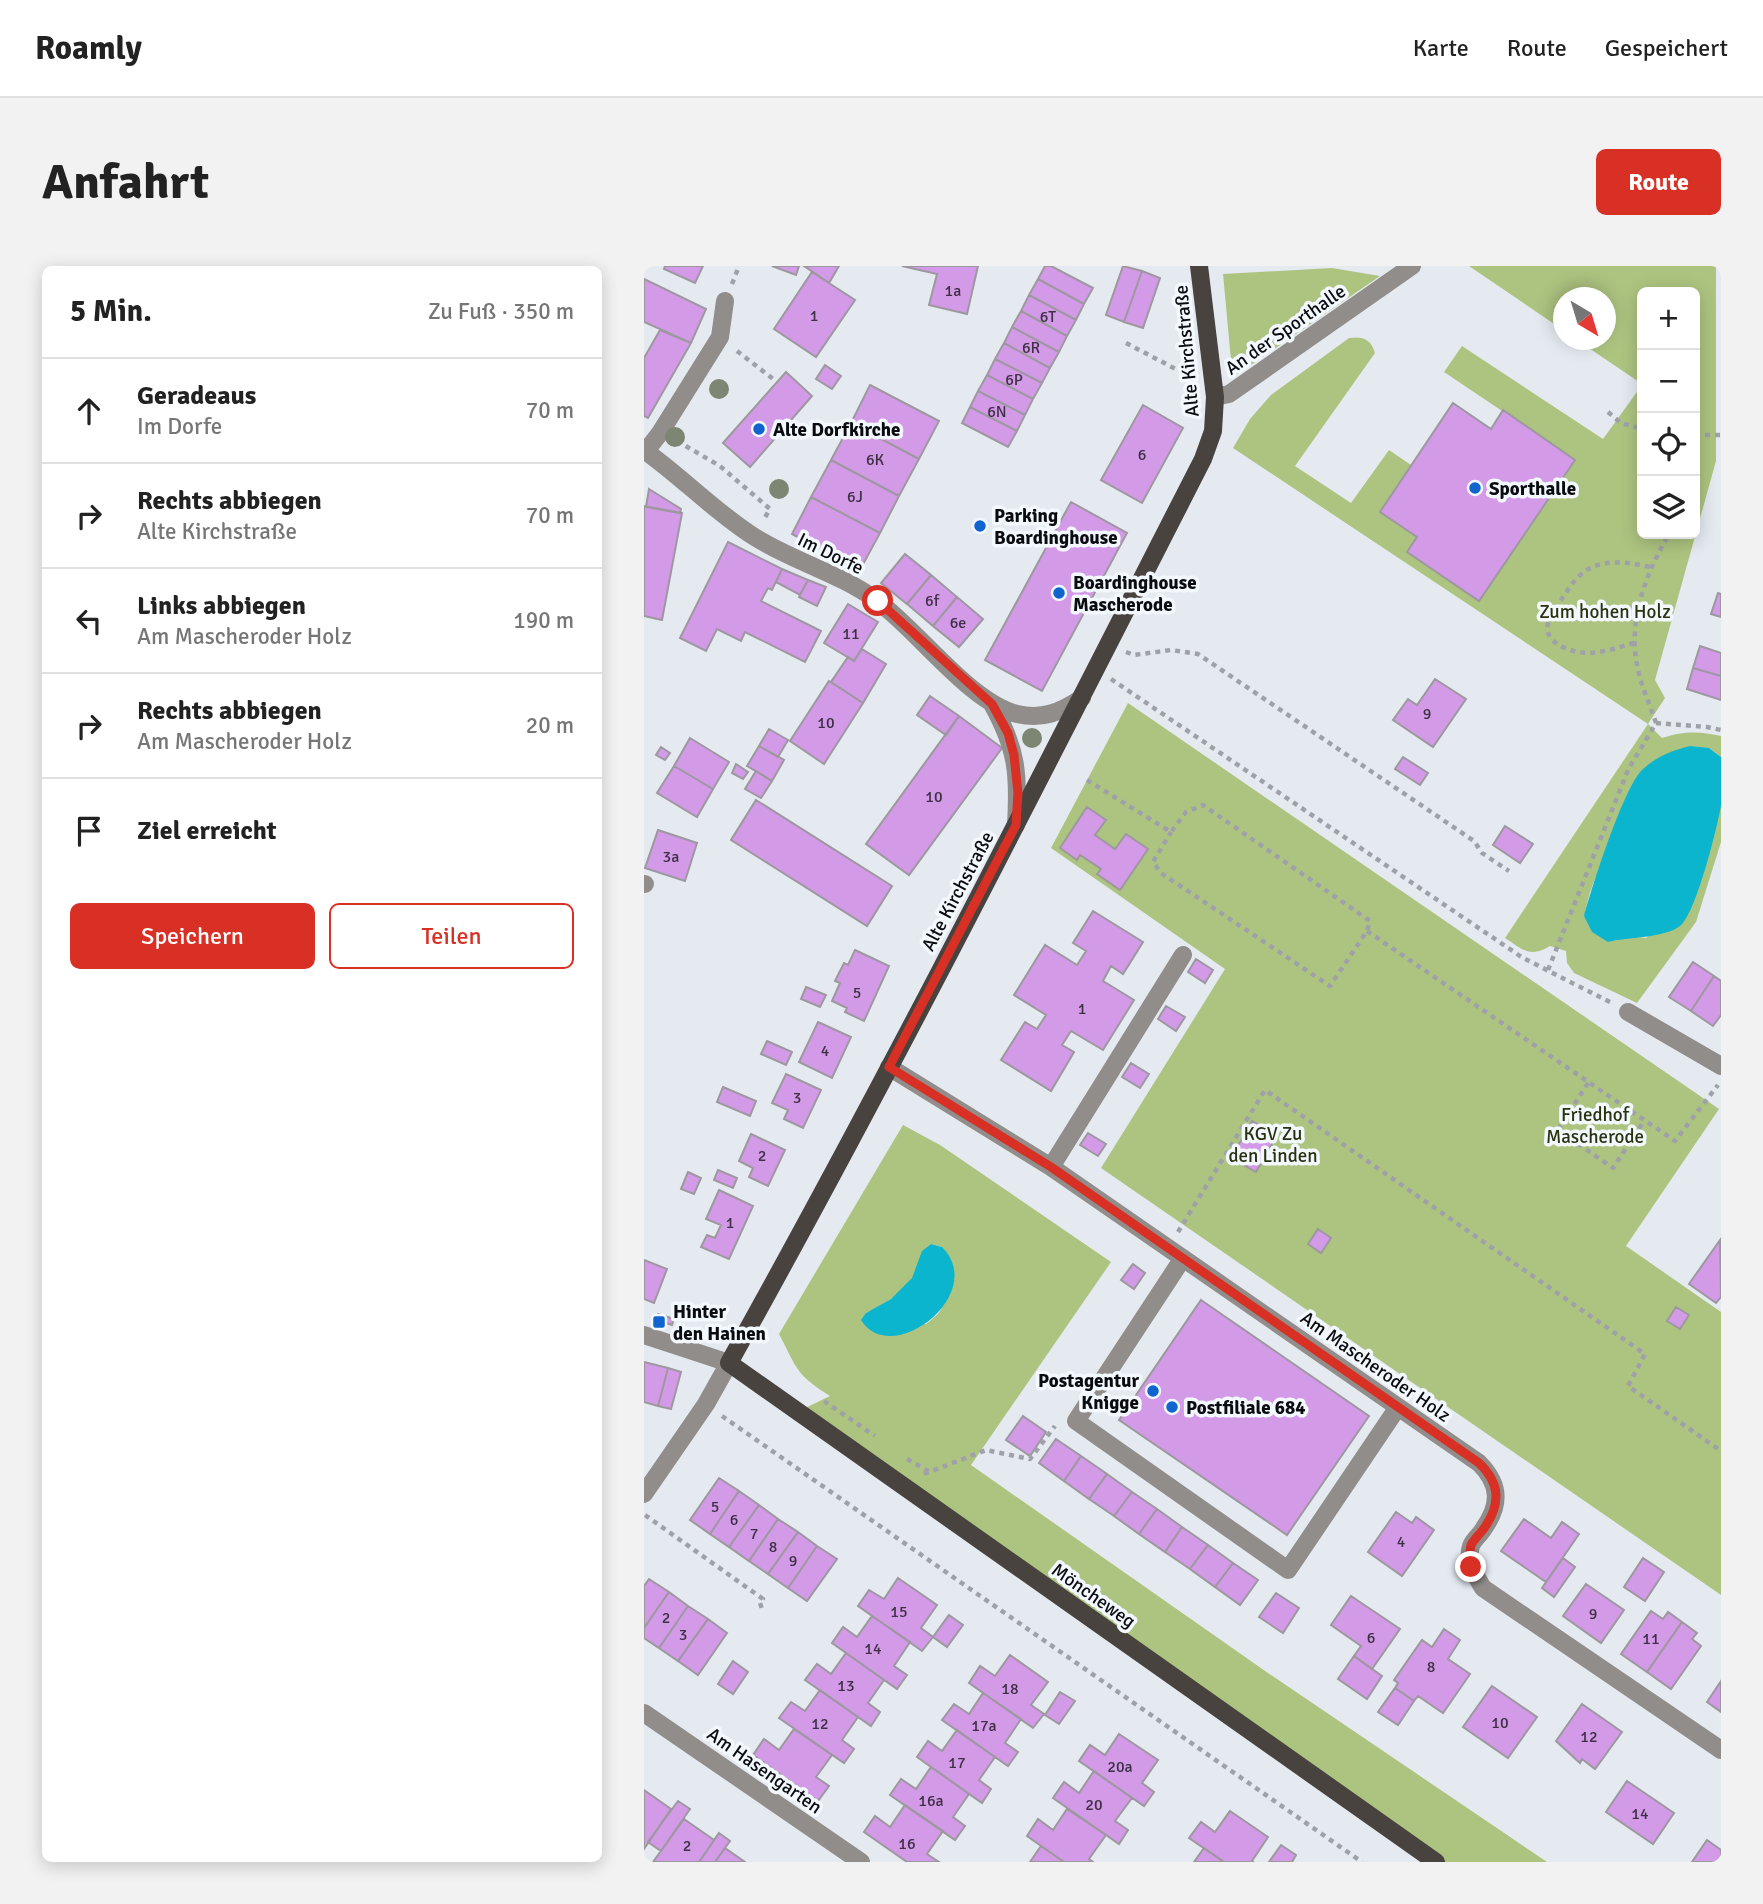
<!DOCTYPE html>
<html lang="de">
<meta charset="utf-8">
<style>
:root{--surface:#fff;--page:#f2f2f2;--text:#222;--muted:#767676;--line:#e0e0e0;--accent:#d93025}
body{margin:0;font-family:Signika,sans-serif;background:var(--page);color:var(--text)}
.controls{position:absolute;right:21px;top:21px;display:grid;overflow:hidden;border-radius:10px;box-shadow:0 4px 18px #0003}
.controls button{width:63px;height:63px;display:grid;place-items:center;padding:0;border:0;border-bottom:2px solid var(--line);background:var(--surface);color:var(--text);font:35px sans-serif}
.compass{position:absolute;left:909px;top:21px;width:63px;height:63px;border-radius:50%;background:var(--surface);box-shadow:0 4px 18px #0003;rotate:142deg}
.stop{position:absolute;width:21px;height:21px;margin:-16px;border:5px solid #d93025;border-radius:50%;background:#fff}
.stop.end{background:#d93025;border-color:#fff;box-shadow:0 2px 7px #0008}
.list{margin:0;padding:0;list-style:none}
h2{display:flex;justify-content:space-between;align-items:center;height:91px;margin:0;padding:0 28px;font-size:30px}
h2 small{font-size:23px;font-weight:400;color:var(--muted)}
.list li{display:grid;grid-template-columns:46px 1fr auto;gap:21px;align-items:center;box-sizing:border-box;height:105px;padding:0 28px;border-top:2px solid var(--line)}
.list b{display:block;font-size:26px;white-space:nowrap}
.list p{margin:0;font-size:23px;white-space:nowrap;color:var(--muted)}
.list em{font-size:23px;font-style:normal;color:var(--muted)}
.actions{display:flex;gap:14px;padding:21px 28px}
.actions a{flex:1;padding:16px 0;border:2px solid var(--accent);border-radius:10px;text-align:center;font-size:24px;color:var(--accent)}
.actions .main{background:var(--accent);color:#fff}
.icon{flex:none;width:38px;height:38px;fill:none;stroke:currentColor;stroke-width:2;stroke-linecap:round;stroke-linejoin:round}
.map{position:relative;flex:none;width:1077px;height:1596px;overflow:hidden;border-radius:10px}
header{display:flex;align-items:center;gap:42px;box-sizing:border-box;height:98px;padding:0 35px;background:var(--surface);border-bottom:2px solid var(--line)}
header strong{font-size:33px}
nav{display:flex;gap:38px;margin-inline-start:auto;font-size:24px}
.intro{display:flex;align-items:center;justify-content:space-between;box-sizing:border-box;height:168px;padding:0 42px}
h1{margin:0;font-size:49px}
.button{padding:18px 32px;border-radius:10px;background:var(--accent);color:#fff;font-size:24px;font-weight:700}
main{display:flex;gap:42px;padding:0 42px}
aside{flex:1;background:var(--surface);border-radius:10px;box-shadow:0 4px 18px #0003}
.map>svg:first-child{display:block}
.green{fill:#adc480;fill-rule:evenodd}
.water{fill:#0cb5ce}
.building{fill:#d39ae7;stroke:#9d989f;stroke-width:2}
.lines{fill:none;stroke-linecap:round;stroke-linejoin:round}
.path{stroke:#9ea2a8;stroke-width:4.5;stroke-dasharray:5 5;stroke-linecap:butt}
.minor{stroke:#908d8b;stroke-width:18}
.major{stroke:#48433f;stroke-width:18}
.tree{fill:#7d8573}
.route{stroke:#d93025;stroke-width:9}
.poi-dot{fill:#1164ce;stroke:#f3f8ff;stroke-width:2.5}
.labels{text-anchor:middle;stroke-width:7;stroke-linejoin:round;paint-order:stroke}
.number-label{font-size:16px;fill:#3d3045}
.street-label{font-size:19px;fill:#0b0c0f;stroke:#f3f8ff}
.poi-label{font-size:19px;font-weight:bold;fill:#0b0c0f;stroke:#f3f8ff;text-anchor:start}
.park-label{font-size:19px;fill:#28320c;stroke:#f3f8ff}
</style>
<header>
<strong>Roamly</strong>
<nav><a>Karte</a><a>Route</a><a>Gespeichert</a></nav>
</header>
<div class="intro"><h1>Anfahrt</h1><a class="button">Route</a></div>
<main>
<aside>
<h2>5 Min.<small>Zu Fuß · 350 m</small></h2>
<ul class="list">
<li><svg class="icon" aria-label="ahead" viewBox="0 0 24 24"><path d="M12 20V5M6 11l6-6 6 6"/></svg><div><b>Geradeaus</b><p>Im Dorfe</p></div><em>70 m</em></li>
<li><svg class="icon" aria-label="right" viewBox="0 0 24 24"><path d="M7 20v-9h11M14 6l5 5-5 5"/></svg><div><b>Rechts abbiegen</b><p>Alte Kirchstraße</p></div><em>70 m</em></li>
<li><svg class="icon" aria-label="left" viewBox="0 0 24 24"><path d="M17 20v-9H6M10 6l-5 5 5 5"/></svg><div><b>Links abbiegen</b><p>Am Mascheroder Holz</p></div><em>190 m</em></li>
<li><svg class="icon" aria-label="right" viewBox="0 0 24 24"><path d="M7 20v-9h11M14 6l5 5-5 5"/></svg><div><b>Rechts abbiegen</b><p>Am Mascheroder Holz</p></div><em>20 m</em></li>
<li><svg class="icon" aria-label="arrive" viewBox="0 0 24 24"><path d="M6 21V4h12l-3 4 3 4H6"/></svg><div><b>Ziel erreicht</b></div></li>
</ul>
<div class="actions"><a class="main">Speichern</a><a>Teilen</a></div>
</aside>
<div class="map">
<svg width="1077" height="1596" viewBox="0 0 1077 1596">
<rect width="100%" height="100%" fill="#e5eaf1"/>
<!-- green -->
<path class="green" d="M825,0H1072V195L1011,414L1021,432L1004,458L1018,472C1040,465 1055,465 1077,470V491L1065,482L987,521L946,626L940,650L964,676L988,670L1002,672L1053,627L1077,539V576L1052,656L993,737L930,707L923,697L922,685L906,680C886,692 879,684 861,672L1004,458L589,182L606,153L627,129L705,72C719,70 727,73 731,87L651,200L707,237L745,184L767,199L736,246L773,271L763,286L835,334L931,194L800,106L818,80L959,173L998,119V268H1051V26H998V118L933,74H962V32H920L919,64Z
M688,2L736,10L594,108L588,105L579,8Z
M484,437L1075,843L982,980L1077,1046V1329L457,902L581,703L407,582Z
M259,859L296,879L467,996L327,1199L624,1407L903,1596H791L155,1145L186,1130C151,1108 153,1102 135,1068ZM287,978L298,981L304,1032L294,1048L282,1058L222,1047C238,1039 257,1029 268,1013C277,1000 273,989 287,978Z"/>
<!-- water -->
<path class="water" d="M1046,480L1065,482L1077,491C1077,507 1077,524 1077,540C1073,562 1052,648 1036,660C1021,672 983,671 964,676L948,666L940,650C948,621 979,523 998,504C1013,490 1027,485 1046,480Z
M287,978L298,981C345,1028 247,1103 217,1054L222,1047L247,1033L268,1012L278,985Z"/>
<!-- building -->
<path class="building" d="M21,0H59L51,17L20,3Z
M128,0H155L152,9Z
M160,0H195L185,17Z
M258,0H334L323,48L285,39L293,8Z
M401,0H407L449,22L440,38L394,13Z
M479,0L498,5L480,56L462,49Z
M498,5L516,12L499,62L480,56Z
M168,6L211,34L172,91L130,63Z
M0,13L62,43L47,77L0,56Z
M394,13L440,38L432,54L385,29Z
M385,29L432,54L423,70L377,45Z
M377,45L423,70L415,86L368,61Z
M368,61L415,86L406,102L360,77Z
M16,64L47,77L4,152L0,150V92Z
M360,77L406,102L398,117L351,93Z
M351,93L398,117L389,133L343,109Z
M181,99L197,110L188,123L172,113Z
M142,106L168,130L106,201L79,177Z
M343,109L389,133L381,149L334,125Z
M226,119L295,155L275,193L207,157Z
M334,125L381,149L373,165L326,141Z
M809,137L847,163L859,144L931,194L835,335L763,286L773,271L736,246Z
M499,139L539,162L498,237L457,214Z
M326,141L373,165L364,181L318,157Z
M207,157L275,193L255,230L187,194Z
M187,194L255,230L236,267L167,231Z
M5,223L37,243L36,247L2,241Z
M167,231L236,267L216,304L148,268Z
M427,236L483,267L398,425L341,394Z
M0,240L38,247L18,354L0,350Z
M84,276L138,303L128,324L124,322L117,335L177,365L161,396L101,366L97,375L73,363L62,385L36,372Z
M261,288L287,309L263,338L237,317Z
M138,303L164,314L156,329L132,316Z
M287,309L313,331L289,360L263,338Z
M164,314L182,321L173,340L155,331Z
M1074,327L1077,328V351L1067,348Z
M313,331L339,353L315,381L289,360Z
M204,338L234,356L210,395L180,377Z
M1056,380L1077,387V410L1049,402Z
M218,383L242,398L219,437L187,416L204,391L210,395Z
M1049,402L1077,410V434L1043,423Z
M791,413L822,433L789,481L749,454L764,433L773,439Z
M185,415L219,437L180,498L146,475Z
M286,430L315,450L302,469L273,449Z
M315,450L358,482L265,609L222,578Z
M125,463L144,474L134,491L115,480Z
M46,472L85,496L69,523L30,500Z
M115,480L140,494L128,515L103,500Z
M17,481L26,487L21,494L12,489Z
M759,491L784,507L776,519L751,503Z
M92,498L104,506L99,513L88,507Z
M30,500L69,523L53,551L13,527Z
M112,505L128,515L117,532L101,523Z
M112,534L248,620L223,660L87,574Z
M443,541L462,554L451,569L471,583L482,568L504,583L476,624L453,608L457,603L436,589L433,594L416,582Z
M861,560L889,578L876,597L849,579Z
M14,564L53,577L41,615L1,602Z
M449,645L499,676L479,708L467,700L459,715L490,734L459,784L427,765L418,779L430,786L407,825L357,794L381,756L393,763L402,749L370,729L401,679L433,699L442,685L429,677Z
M211,684L245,700L220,755L201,746L203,742L188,735L196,717L191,715L200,697L204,699Z
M552,693L569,704L561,717L544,706Z
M1049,696L1070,710L1047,745L1025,731Z
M1070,710L1077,715V749L1069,760L1047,745Z
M162,721L182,729L176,741L157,733Z
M522,740L541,751L532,765L514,753Z
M174,756L207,771L188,812L155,796Z
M123,775L148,786L142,799L117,788Z
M487,797L505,808L496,822L478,811Z
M142,808L177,824L159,862L140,853L144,844L128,837Z
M79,821L112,835L106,850L73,836Z
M608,855L633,869L612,906L587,892Z
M444,867L462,878L454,890L436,879Z
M107,868L141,884L124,920L105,911L109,902L95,895Z
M74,904L93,912L89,922L70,914Z
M44,906L57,912L50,928L37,923Z
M75,924L109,940L85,993L57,981L63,969L71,972L77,959L62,953Z
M674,963L687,972L677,987L664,978Z
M1076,974L1077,1031L1072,1037L1045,1018Z
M0,994L23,1003L10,1037L0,1033Z
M489,998L501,1007L490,1023L477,1014Z
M557,1034L725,1150L643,1269L475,1154Z
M1032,1041L1045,1049L1036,1063L1023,1055Z
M14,1048L30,1053L28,1059L12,1054Z
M0,1096L24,1102L14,1140L0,1136Z
M24,1102L37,1106L27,1143L14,1140Z
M379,1150L402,1166L386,1190L362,1174Z
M412,1173L437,1190L420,1215L395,1197Z
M437,1190L463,1208L445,1233L420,1215Z
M463,1208L488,1226L470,1250L445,1233Z
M75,1212L95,1225L66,1268L46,1254Z
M95,1225L115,1239L85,1281L66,1268Z
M488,1226L513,1243L495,1268L470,1250Z
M115,1239L134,1253L105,1295L85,1281Z
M513,1243L538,1261L521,1286L495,1268Z
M752,1246L768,1257L772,1251L790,1264L758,1310L724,1286Z
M134,1253L154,1266L124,1308L105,1295Z
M880,1253L907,1272L918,1256L935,1268L902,1316L857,1285Z
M538,1261L564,1279L546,1303L521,1286Z
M154,1266L173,1280L144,1322L124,1308Z
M564,1279L589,1297L571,1321L546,1303Z
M173,1280L193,1293L163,1335L144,1322Z
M919,1292L931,1301L910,1331L898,1322Z
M999,1292L1020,1306L1001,1335L980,1321Z
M589,1297L614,1314L596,1339L571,1321Z
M254,1312L293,1339L277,1362L289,1371L278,1385L214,1340L225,1324L240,1333Z
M5,1313L25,1326L0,1362V1320Z
M942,1318L980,1344L957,1377L919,1350Z
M25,1326L44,1340L15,1382L0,1372V1362Z
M632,1327L655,1342L639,1367L615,1351Z
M707,1330L756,1363L728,1403L710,1390L717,1380L687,1359Z
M44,1340L64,1353L34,1395L15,1382Z
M1007,1345L1019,1353L1024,1346L1038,1356L1003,1406L977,1388Z
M305,1349L319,1359L303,1381L289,1371Z
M228,1350L266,1376L250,1400L263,1409L253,1423L188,1377L199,1361L213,1371Z
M64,1353L83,1367L54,1409L34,1395Z
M1038,1356L1053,1367L1048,1373L1057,1380L1027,1423L1003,1406Z
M800,1363L816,1374L804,1393L826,1408L799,1447L774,1430L770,1435L751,1422L754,1417L750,1414L778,1374L788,1381Z
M202,1387L240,1414L224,1437L236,1446L227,1460L161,1414L173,1398L187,1408Z
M366,1389L404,1416L387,1439L400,1448L389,1462L325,1417L336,1400L351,1410Z
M710,1390L738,1410L723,1433L694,1413Z
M89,1395L104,1406L89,1428L74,1418Z
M1077,1415V1446L1063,1436Z
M848,1420L893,1451L864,1492L819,1461Z
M751,1422L770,1435L754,1459L734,1446Z
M176,1424L214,1451L198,1474L210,1483L200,1497L135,1452L147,1436L161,1445Z
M416,1426L431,1435L415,1458L401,1449Z
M339,1427L377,1453L361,1477L374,1486L364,1500L298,1454L310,1438L325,1448Z
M938,1438L978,1466L951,1503L938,1493L936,1497L912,1475Z
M150,1463L188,1489L172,1511L185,1520L174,1535L109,1489L120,1473L135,1484Z
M313,1464L351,1491L335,1514L347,1523L338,1537L273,1491L284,1475L298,1485Z
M475,1468L514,1494L498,1517L510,1526L500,1540L435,1495L446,1479L461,1489Z
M287,1501L325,1528L309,1551L321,1560L311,1574L246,1529L257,1513L272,1523Z
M450,1505L488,1532L471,1555L484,1564L475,1578L409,1532L420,1516L435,1527Z
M983,1515L1030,1547L1009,1578L962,1546Z
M0,1524L27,1543L0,1583Z
M34,1535L46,1543L17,1585L4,1576Z
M261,1539L299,1565L283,1588L295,1596H263L220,1566L231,1550L246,1561Z
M423,1543L462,1569L445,1593L449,1596H420L383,1570L394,1553L409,1564Z
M586,1545L624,1571L608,1595L610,1596H580L545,1572L557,1556L571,1566Z
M40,1553L70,1574L55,1596H9Z
M75,1567L86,1575L71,1596H55Z
M1063,1574L1077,1584V1596H1048Z
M637,1579L652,1589L648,1596H625Z
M397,1580L420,1596H386Z
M81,1582L101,1596H71Z
M560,1582L580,1596H550Z"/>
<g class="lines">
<!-- path -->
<path class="path" d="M88,18L95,0
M482,77L547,111
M93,85L133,116
M964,146L977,157L998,163
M1051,169H1077
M33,175L76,200L126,243L120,253
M990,377C975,381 959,387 943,387C925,386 896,376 905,354C908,346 914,338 919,331C927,319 935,307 948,301C967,293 988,297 1007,301
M482,386L490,389L527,384L554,388L830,575L838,587L865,605
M467,413L879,692L968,737
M1012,457L1063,461L1077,464
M443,514L527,566L542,546L559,539L726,655L723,665L686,720L517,607L509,596L527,566
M723,665L1031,875L1074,819
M904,704L984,504L1012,457C1006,439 998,422 994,404C983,356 1001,309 1025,268
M944,817L914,864L969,902L1000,855
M534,966L621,824L1001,1088L984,1120L1077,1185
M180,1135L231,1170
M78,1150L718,1596
M263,1193L286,1206
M280,1208L342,1184L386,1193L411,1160
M1,1249L119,1333L116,1337L118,1343"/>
<!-- minor -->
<path class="minor" d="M571,131L585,128L768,0
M0,184C38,211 70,245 109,270C148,295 195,307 232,334C274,364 325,436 373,448C399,454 416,446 438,432
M2,185L16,167L76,71L81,35
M348,438C373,483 375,508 372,559
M0,618H1
M984,746L1077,800
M245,801L407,901L835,1197C856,1218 857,1238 840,1262C837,1268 829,1274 827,1280C822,1296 832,1310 839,1322L1077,1484
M407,901L539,689
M539,992L432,1155L644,1304L754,1141
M0,1069L85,1097L62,1138L0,1228
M0,1447L217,1596"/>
<!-- major -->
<path class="major" d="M555,0L571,131L569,165L559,193C404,496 251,800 85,1097L792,1596"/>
</g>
<!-- trees -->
<g class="tree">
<circle cx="75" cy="123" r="10"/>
<circle cx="31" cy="171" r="10"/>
<circle cx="135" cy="223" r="10"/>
<circle cx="388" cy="472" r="10"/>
</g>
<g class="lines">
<!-- route -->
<path class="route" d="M234,335L348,438L364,467L370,489L374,527L372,559L245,801L407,901L835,1197C856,1217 857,1237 841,1261C837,1267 830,1273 827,1279C825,1285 827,1295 827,1301"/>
</g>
<!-- markers -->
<g class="poi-dot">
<circle cx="115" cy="163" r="7"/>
<circle cx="831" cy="222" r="7"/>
<circle cx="336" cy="260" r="7"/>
<circle cx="415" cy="327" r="7"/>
<rect x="8" y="1049" width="14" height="14" rx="3.5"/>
<circle cx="509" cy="1125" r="7"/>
<circle cx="528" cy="1141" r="7"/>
</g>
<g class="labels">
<!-- number labels -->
<g class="number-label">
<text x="309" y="30">1a</text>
<text x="170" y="55">1</text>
<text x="404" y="56">6T</text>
<text x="387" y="87">6R</text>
<text x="370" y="119">6P</text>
<text x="353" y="151">6N</text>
<text x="498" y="194">6</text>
<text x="231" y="199">6K</text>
<text x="211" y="236">6J</text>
<text x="288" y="340">6f</text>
<text x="314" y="362">6e</text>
<text x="207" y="373">11</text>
<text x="783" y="453">9</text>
<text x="182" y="462">10</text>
<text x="290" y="536">10</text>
<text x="27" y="596">3a</text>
<text x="213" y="732">5</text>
<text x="438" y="748">1</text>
<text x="181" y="790">4</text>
<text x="153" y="837">3</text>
<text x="118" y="895">2</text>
<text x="86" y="962">1</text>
<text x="71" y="1246">5</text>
<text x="90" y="1259">6</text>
<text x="110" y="1273">7</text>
<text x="757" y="1281">4</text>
<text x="129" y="1286">8</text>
<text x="149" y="1300">9</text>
<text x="255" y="1351">15</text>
<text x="949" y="1353">9</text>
<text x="22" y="1357">2</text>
<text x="39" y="1374">3</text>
<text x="727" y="1377">6</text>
<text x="1007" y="1378">11</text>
<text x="229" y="1388">14</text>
<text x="787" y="1406">8</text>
<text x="202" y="1425">13</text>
<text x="366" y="1428">18</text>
<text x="856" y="1462">10</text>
<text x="176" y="1463">12</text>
<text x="340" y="1465">17a</text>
<text x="945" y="1476">12</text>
<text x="313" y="1502">17</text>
<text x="476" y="1506">20a</text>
<text x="287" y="1540">16a</text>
<text x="450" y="1544">20</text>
<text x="996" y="1553">14</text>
<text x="263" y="1583">16</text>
<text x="43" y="1585">2</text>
</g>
<!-- street labels -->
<g class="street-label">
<text transform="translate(641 63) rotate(-35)" y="7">An der Sporthalle</text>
<text transform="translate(542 85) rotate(-95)" y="7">Alte Kirchstraße</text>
<text transform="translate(187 287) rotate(26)" y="7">Im Dorfe</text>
<text transform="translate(313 625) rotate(-62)" y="7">Alte Kirchstraße</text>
<text transform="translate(732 1100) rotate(35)" y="7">Am Mascheroder Holz</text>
<text transform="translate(450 1329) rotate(35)" y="7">Möncheweg</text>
<text transform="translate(121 1504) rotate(35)" y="7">Am Hasengarten</text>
</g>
<!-- poi labels -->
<g class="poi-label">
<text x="129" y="170">Alte Dorfkirche</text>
<text x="845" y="229">Sporthalle</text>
<text x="350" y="256">Parking<tspan x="350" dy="22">Boardinghouse</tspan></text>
<text x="429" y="323">Boardinghouse<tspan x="429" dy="22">Mascherode</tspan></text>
<text x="29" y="1052">Hinter<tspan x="29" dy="22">den Hainen</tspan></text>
<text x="495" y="1121" text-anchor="end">Postagentur<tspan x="495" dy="22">Knigge</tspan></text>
<text x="542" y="1148">Postfiliale 684</text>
</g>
<!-- park labels -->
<g class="park-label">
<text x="961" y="352">Zum hohen Holz</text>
<text x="951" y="855">Friedhof<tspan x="951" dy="22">Mascherode</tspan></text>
<text x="629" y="874">KGV Zu<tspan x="629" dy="22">den Linden</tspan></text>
</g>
</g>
</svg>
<div class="controls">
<button>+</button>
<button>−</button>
<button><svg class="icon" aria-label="locate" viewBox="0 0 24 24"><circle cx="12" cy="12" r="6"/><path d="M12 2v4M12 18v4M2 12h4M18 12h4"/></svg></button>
<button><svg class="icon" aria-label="layers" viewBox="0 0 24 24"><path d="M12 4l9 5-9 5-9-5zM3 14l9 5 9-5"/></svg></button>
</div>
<svg class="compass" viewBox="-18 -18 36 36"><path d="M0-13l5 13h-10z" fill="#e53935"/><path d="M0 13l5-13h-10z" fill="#767676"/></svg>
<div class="stop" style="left:234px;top:335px"></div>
<div class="stop end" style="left:827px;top:1301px"></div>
</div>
</main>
